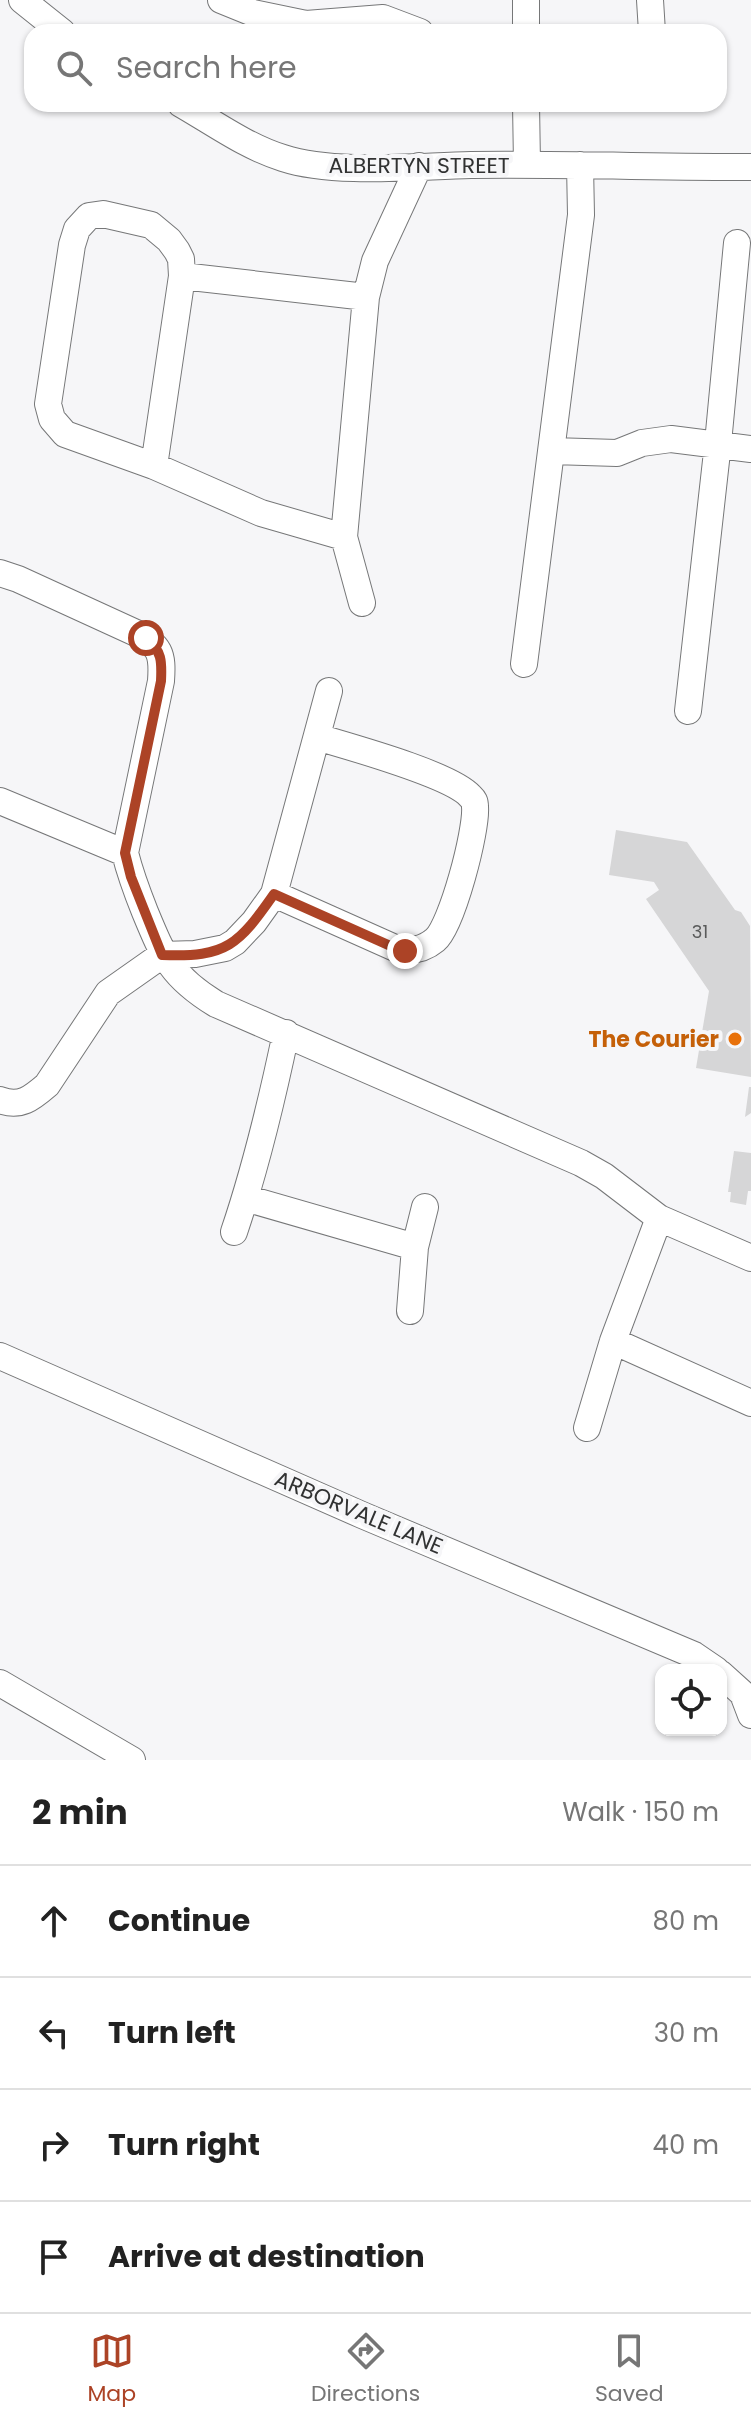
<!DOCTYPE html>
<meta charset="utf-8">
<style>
:root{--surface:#fff;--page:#f6f6f6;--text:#222;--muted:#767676;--line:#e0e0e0;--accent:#ac4326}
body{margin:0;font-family:Poppins,sans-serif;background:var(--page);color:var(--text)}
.controls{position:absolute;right:24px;bottom:24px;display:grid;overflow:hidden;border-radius:16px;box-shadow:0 2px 6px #0004}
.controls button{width:72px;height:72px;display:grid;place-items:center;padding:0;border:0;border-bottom:2px solid var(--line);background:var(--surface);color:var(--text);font:40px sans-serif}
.stop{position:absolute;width:24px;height:24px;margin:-18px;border:6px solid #ac4326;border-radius:50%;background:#fff}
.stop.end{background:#ac4326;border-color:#fff;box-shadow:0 2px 8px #0008}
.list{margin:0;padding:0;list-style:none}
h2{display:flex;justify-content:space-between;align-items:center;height:104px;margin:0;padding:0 32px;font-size:34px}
h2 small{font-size:26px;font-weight:400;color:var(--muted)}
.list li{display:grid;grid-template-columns:52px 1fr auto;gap:24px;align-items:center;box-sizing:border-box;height:112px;padding:0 32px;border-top:2px solid var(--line)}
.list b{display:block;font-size:30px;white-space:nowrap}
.list em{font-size:26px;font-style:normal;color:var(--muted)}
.icon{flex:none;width:44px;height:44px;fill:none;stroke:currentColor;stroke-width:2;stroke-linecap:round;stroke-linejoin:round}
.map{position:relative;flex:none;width:751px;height:1760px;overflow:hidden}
.search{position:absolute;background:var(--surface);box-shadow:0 2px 6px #0004;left:24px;right:24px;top:24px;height:88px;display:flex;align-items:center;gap:20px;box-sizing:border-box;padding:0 28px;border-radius:24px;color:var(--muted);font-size:30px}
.sheet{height:552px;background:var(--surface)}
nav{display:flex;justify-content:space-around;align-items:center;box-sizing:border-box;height:112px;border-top:2px solid var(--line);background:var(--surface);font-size:22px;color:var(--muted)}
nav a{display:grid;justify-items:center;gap:4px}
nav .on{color:var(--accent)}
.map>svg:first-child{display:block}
.building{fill:#d6d6d7}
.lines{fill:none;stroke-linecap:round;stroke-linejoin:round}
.minor-casing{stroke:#767778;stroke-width:28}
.minor{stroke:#fff;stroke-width:26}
.route{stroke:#ac4326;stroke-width:10}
.food-dot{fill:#e8710a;stroke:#f6f6f8;stroke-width:3}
.labels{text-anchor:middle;stroke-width:8;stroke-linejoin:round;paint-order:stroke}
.number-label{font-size:18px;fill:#5a5b5b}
.street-label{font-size:22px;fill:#313232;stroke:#f6f6f8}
.food-label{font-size:22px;font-weight:bold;fill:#c56008;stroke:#f6f6f8;text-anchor:end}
</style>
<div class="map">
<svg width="751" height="1760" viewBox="0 0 751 1760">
<rect width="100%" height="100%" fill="#f6f6f8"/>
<!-- building -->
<path class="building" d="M616,830L687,842L735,910L741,912L750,926L751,1077L696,1068L709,991L646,899L659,890L654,882L609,875Z
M749,1087H751V1113L745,1117Z
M734,1151L751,1153V1191H748L746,1205L730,1202L731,1192H728Z"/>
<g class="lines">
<defs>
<path id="minor" d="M22,0L62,32
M221,0L253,13L306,24L383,18L420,32
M526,0V32
M650,0L652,32
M181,104C214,123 247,147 283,158C335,175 416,166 471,165C564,164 658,167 751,167
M526,104L527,164
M182,276L366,297
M552,451L617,453L642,443L671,439L751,449
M154,466L182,276L181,259L177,251L169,240L151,225L103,214L89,216L77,229L72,245L48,404L52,419L65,434L154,466L261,513L344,537
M0,573L18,579L136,633C160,646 163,653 161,681L125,853
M362,603L344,537L366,297L375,261L419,166
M524,664L581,215L580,165
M688,711L718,443L737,243
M0,801L125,853C130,873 137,892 145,912C164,958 172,977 216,1004L581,1163L604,1176L659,1218L751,1258
M274,894L395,948C411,952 423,950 435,940C452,926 477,830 475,807C475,801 474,800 470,796C450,774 350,747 317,737
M0,1100C20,1108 32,1098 47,1085L108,993L162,955L195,954L225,948L235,942L254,922L274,894L329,691
M245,1198L415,1247
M234,1232C256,1167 272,1100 286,1033
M410,1311L415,1247L425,1207
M613,1341L751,1403
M0,1356L362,1515L694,1655L716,1670
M587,1428L613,1341L659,1218
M721,1674L743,1694L751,1715
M0,1683L132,1760"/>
</defs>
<!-- minor casing -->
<use href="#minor" class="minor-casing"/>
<!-- minor -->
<use href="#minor" class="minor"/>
</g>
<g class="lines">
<!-- route -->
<path class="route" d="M146,638C162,651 162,661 161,681L125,853L131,877L162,955C227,958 239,944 274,894L395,948L405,951"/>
</g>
<!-- markers -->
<circle class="food-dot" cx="735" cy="1039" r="8"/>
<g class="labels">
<!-- number labels -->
<g class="number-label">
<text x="700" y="938">31</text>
</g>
<!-- street labels -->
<g class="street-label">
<text x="419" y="173">ALBERTYN STREET</text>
<text transform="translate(359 1512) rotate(23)" y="8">ARBORVALE LANE</text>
</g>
<!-- food labels -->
<g class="food-label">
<text x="719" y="1047">The Courier</text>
</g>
</g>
</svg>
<div class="controls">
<button><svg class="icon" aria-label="locate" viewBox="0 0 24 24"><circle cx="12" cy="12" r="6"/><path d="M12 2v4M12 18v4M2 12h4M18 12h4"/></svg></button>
</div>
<div class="stop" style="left:146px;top:638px"></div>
<div class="stop end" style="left:405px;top:951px"></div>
<div class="search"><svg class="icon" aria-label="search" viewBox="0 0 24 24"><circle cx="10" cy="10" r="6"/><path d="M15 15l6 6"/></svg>Search here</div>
</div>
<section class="sheet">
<h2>2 min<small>Walk · 150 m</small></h2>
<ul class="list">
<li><svg class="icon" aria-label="ahead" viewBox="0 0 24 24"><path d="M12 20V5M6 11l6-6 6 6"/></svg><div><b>Continue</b></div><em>80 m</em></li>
<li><svg class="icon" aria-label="left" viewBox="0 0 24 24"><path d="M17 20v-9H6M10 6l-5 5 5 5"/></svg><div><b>Turn left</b></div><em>30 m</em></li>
<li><svg class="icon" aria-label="right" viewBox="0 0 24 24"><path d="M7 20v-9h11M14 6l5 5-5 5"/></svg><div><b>Turn right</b></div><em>40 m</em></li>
<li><svg class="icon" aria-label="arrive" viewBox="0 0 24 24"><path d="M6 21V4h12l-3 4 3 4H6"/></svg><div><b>Arrive at destination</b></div></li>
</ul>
</section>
<nav>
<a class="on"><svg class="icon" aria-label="map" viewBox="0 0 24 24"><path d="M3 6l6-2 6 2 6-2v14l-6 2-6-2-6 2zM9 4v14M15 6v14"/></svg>Map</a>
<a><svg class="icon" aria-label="directions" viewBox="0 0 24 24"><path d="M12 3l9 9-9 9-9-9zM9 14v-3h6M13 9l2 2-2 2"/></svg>Directions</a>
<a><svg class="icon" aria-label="saved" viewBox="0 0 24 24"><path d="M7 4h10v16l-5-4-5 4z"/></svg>Saved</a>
</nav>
